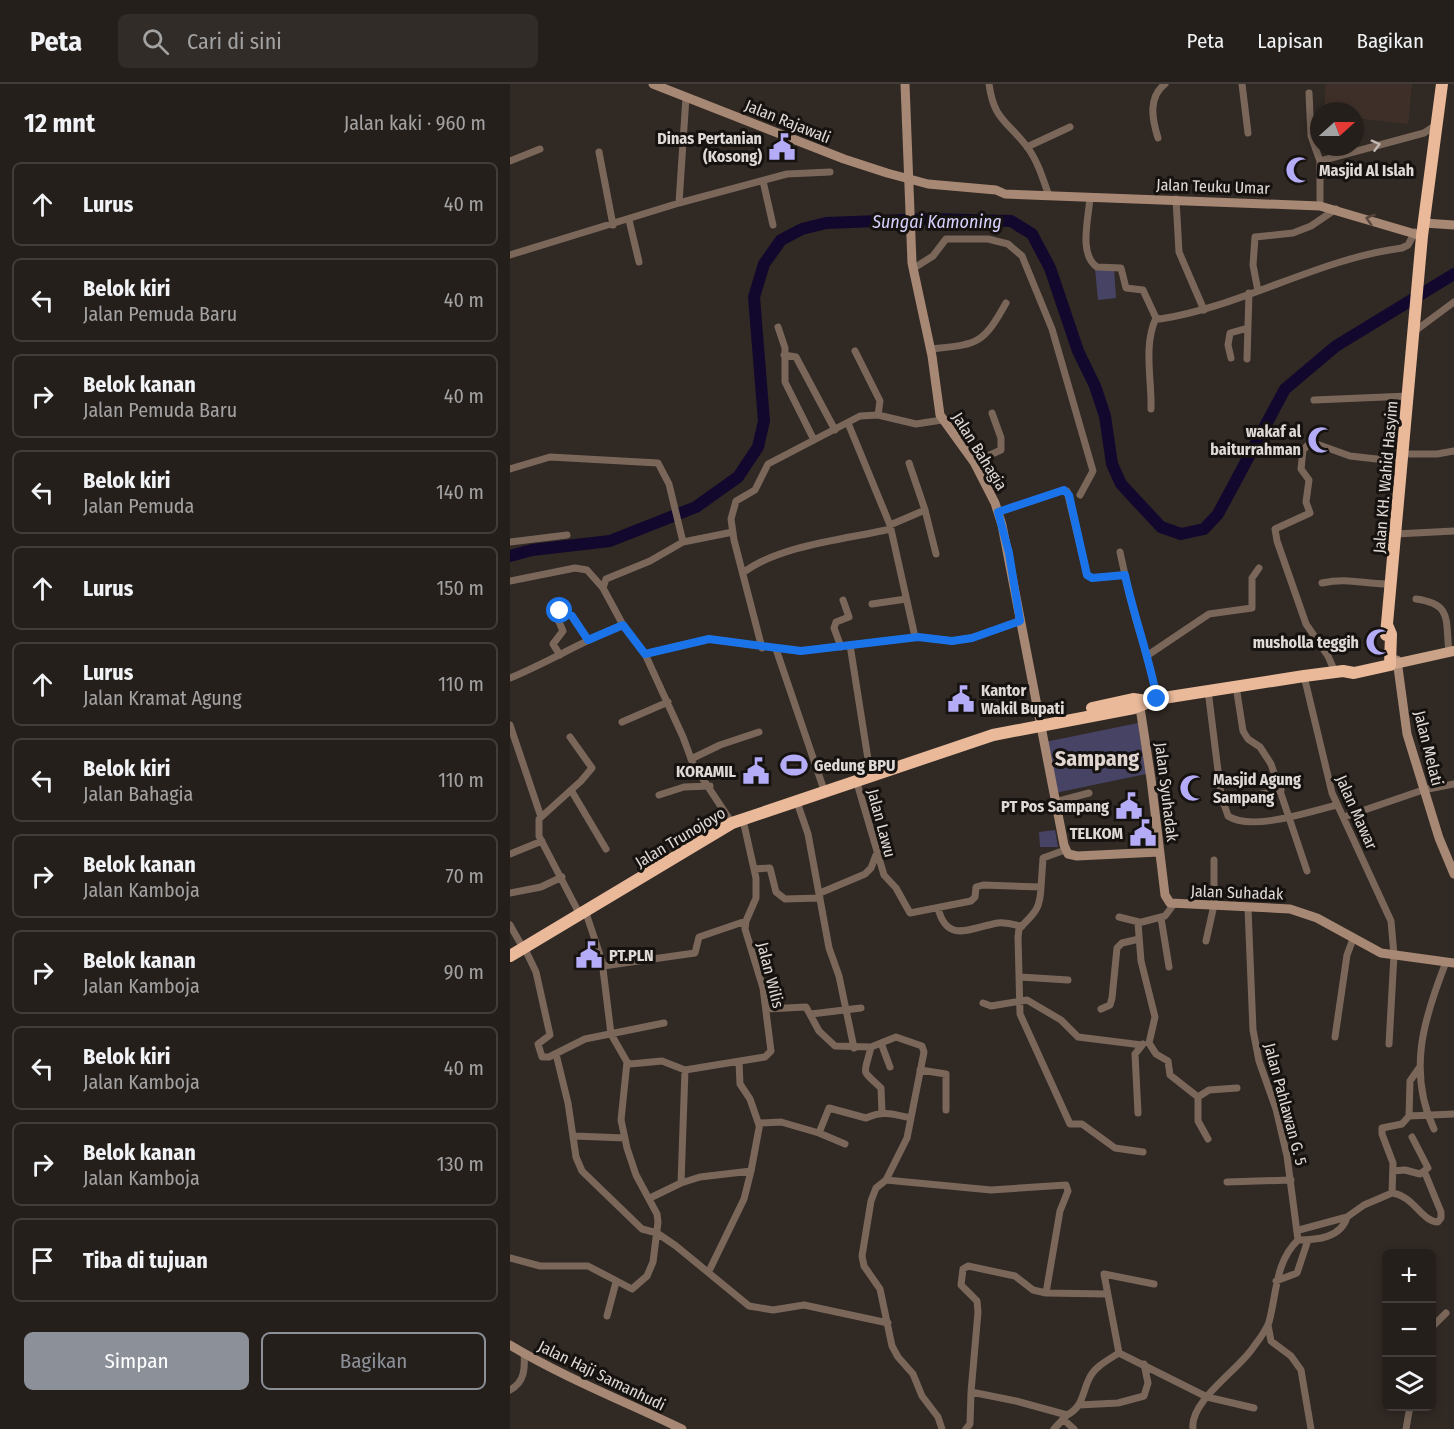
<!DOCTYPE html>
<html lang="id">
<meta charset="utf-8">
<style>
:root{--surface:#251f1b;--page:#312c28;--text:#f1f3f6;--muted:#a3a2a3;--line:#423d3a;--accent:#8c9099}
body{margin:0;font-family:"Fira Sans Condensed",sans-serif;background:var(--page);color:var(--text)}
.controls{position:absolute;right:18px;bottom:18px;display:grid;overflow:hidden;border-radius:9px;box-shadow:0 3px 9px #0003}
.controls button{width:54px;height:54px;display:grid;place-items:center;padding:0;border:0;border-bottom:2px solid var(--line);background:var(--surface);color:var(--text);font:30px sans-serif}
.compass{position:absolute;left:800px;top:18px;width:54px;height:54px;border-radius:50%;background:var(--surface);box-shadow:0 3px 9px #0003;rotate:69deg}
.stop{position:absolute;width:18px;height:18px;margin:-14px;border:4px solid #1a73e8;border-radius:50%;background:#fff}
.stop.end{background:#1a73e8;border-color:#fff;box-shadow:0 2px 6px #0008}
.list{margin:0;padding:0;list-style:none}
h2{display:flex;justify-content:space-between;align-items:center;height:78px;margin:0;padding:0 24px;font-size:26px}
h2 small{font-size:20px;font-weight:400;color:var(--muted)}
.list li{display:grid;grid-template-columns:39px 1fr auto;gap:18px;align-items:center;box-sizing:border-box;height:84px;margin:0 12px 12px;padding:0 12px;border:2px solid var(--line);border-radius:9px}
.list b{display:block;font-size:22px;white-space:nowrap}
.list p{margin:0;font-size:20px;white-space:nowrap;color:var(--muted)}
.list em{font-size:20px;font-style:normal;color:var(--muted)}
.actions{display:flex;gap:12px;padding:18px 24px}
.actions a{flex:1;padding:14px 0;border:2px solid var(--accent);border-radius:9px;text-align:center;font-size:21px;color:var(--accent)}
.actions .main{background:var(--accent);color:#fff}
.icon{flex:none;width:33px;height:33px;fill:none;stroke:currentColor;stroke-width:2;stroke-linecap:round;stroke-linejoin:round}
.map{position:relative;flex:none;width:944px;height:1345px;overflow:hidden}
header{display:flex;align-items:center;gap:36px;box-sizing:border-box;height:84px;padding:0 30px;background:var(--surface);border-bottom:2px solid var(--line)}
header strong{font-size:28px}
nav{display:flex;gap:33px;margin-inline-start:auto;font-size:21px}
.search{width:420px;height:54px;background:var(--page);display:flex;align-items:center;gap:15px;box-sizing:border-box;padding:0 21px;border-radius:9px;color:var(--muted);font-size:22px}
main{display:flex}
aside{flex:1;background:var(--surface)}
.map>svg:first-child{display:block}
.built{fill:#3e3028}
.green{fill:#474365}
.lines{fill:none;stroke-linecap:round;stroke-linejoin:round}
.river{stroke:#12082d;stroke-width:12}
.street{stroke:#7a675a;stroke-width:7}
.secondary{stroke:#a78874;stroke-width:9}
.primary{stroke:#caa288;stroke-width:10}
.highway{stroke:#e9b99a;stroke-width:12}
.oneway{stroke:#c1b8b2}
.oneway2{stroke:#57473d}
.route{stroke:#1a73e8;stroke-width:8}
.labels{text-anchor:middle;stroke-width:6;stroke-linejoin:round;paint-order:stroke}
.street-label{font-size:16px;fill:#e0dad7;stroke:#161210}
.poi-label{font-size:16px;font-weight:bold;fill:#e0dad7;stroke:#161210;text-anchor:end}
.water-label{font-size:18px;font-style:italic;fill:#d6d2fd;stroke:#161210}
.district-label{font-size:22px;font-weight:bold;fill:#e2d7d0;stroke:#161210}
</style>
<header>
<strong>Peta</strong>
<div class="search"><svg class="icon" aria-label="search" viewBox="0 0 24 24"><circle cx="10" cy="10" r="6"/><path d="M15 15l6 6"/></svg>Cari di sini</div>
<nav><a>Peta</a><a>Lapisan</a><a>Bagikan</a></nav>
</header>
<main>
<aside>
<h2>12 mnt<small>Jalan kaki · 960 m</small></h2>
<ul class="list">
<li><svg class="icon" aria-label="ahead" viewBox="0 0 24 24"><path d="M12 20V5M6 11l6-6 6 6"/></svg><div><b>Lurus</b></div><em>40 m</em></li>
<li><svg class="icon" aria-label="left" viewBox="0 0 24 24"><path d="M17 20v-9H6M10 6l-5 5 5 5"/></svg><div><b>Belok kiri</b><p>Jalan Pemuda Baru</p></div><em>40 m</em></li>
<li><svg class="icon" aria-label="right" viewBox="0 0 24 24"><path d="M7 20v-9h11M14 6l5 5-5 5"/></svg><div><b>Belok kanan</b><p>Jalan Pemuda Baru</p></div><em>40 m</em></li>
<li><svg class="icon" aria-label="left" viewBox="0 0 24 24"><path d="M17 20v-9H6M10 6l-5 5 5 5"/></svg><div><b>Belok kiri</b><p>Jalan Pemuda</p></div><em>140 m</em></li>
<li><svg class="icon" aria-label="ahead" viewBox="0 0 24 24"><path d="M12 20V5M6 11l6-6 6 6"/></svg><div><b>Lurus</b></div><em>150 m</em></li>
<li><svg class="icon" aria-label="ahead" viewBox="0 0 24 24"><path d="M12 20V5M6 11l6-6 6 6"/></svg><div><b>Lurus</b><p>Jalan Kramat Agung</p></div><em>110 m</em></li>
<li><svg class="icon" aria-label="left" viewBox="0 0 24 24"><path d="M17 20v-9H6M10 6l-5 5 5 5"/></svg><div><b>Belok kiri</b><p>Jalan Bahagia</p></div><em>110 m</em></li>
<li><svg class="icon" aria-label="right" viewBox="0 0 24 24"><path d="M7 20v-9h11M14 6l5 5-5 5"/></svg><div><b>Belok kanan</b><p>Jalan Kamboja</p></div><em>70 m</em></li>
<li><svg class="icon" aria-label="right" viewBox="0 0 24 24"><path d="M7 20v-9h11M14 6l5 5-5 5"/></svg><div><b>Belok kanan</b><p>Jalan Kamboja</p></div><em>90 m</em></li>
<li><svg class="icon" aria-label="left" viewBox="0 0 24 24"><path d="M17 20v-9H6M10 6l-5 5 5 5"/></svg><div><b>Belok kiri</b><p>Jalan Kamboja</p></div><em>40 m</em></li>
<li><svg class="icon" aria-label="right" viewBox="0 0 24 24"><path d="M7 20v-9h11M14 6l5 5-5 5"/></svg><div><b>Belok kanan</b><p>Jalan Kamboja</p></div><em>130 m</em></li>
<li><svg class="icon" aria-label="arrive" viewBox="0 0 24 24"><path d="M6 21V4h12l-3 4 3 4H6"/></svg><div><b>Tiba di tujuan</b></div></li>
</ul>
<div class="actions"><a class="main">Simpan</a><a>Bagikan</a></div>
</aside>
<div class="map">
<svg width="944" height="1345" viewBox="0 0 944 1345">
<rect width="100%" height="100%" fill="#312924"/>
<!-- built -->
<path class="built" d="M816,0H902L898,40L845,34V27H814Z"/>
<!-- green -->
<path class="green" d="M604,184L606,214L588,216L585,185Z
M628,639L636,690L545,709L535,658Z
M545,746L548,763H530L529,748Z"/>
<g class="lines">
<!-- river -->
<path class="river" d="M0,472L22,466L100,457L186,423L228,393L248,363L254,337L244,213L254,180L271,156L292,145L316,139L419,135L501,137L522,150L540,184L568,267L585,302L595,332L602,380L611,400L651,443L671,450L694,445L708,430L775,305L826,262L944,190"/>
<!-- street -->
<path class="street" d="M479,0C484,37 498,37 518,64C528,78 533,95 539,112
M732,0L738,49
M799,9L801,52L810,77V122
M648,54C642,35 638,13 655,0
M517,63L560,43
M89,68L103,141
M0,77L30,65
M810,77L914,49L926,41
M253,97L263,141
M580,113C579,133 568,170 587,183L611,184L616,204L633,206L646,234L650,235C733,222 808,175 892,164L898,161L905,148
M666,115L669,168L694,226
M169,119L176,13
M119,136L129,178
M0,171L169,119L277,90L320,88
M404,184L423,172L436,155H478L498,160L512,172L542,245L583,387L570,411
M748,207L743,181L745,153L783,149L801,142L826,125
M268,243L275,264V298L304,356
M905,247L944,218
M420,265C467,260 472,262 496,219
M345,267L370,317L368,331
M274,271L286,273L325,346
M721,274L718,261L720,249L738,244
M737,275L739,209
M804,316L898,312
M641,325C642,296 633,262 646,234
M338,339L380,441L405,553
M893,370H927L944,367
M464,378L491,366V354L482,329
M399,379L415,426
M0,385L40,373L148,379L159,400L173,458
M488,428L554,406L557,407L577,491L582,494L615,491C623,533 639,572 647,615
M380,441L415,426L426,470
M886,450L944,447
M0,458L57,451
M610,468L615,491
M234,488C270,461 337,455 381,445
M0,497L65,484L77,486L93,504
M812,499C840,493 855,501 882,500
M906,515C943,520 935,536 939,568
M362,520L396,515
M113,541L93,504L96,495L140,477L173,458L223,448
M340,561L361,694
M331,563L324,544L326,538L339,533L333,516
M252,564L224,456L221,435L226,417L245,406L258,380L350,332L368,331L406,340L432,336
M266,565L315,709
M135,570L199,555L291,567L408,553L442,557L462,554L510,537
M50,571L43,560L53,547L46,531L47,528L62,532L78,556
M638,571L699,530L742,524V494L749,484
M825,588L818,572L796,540L767,457L765,445L800,429L796,418L799,396L791,385L793,366L801,358L840,372L893,378
M794,592L822,709L881,837L884,871L879,960
M0,594C39,578 74,556 113,541L135,570L173,653L183,680L222,739
M726,602L733,647L738,655L750,663L761,680L797,787
M698,606L711,711L718,732C742,748 801,727 827,721
M112,638L158,618
M0,641L31,733
M60,653L82,684L71,697L29,735V752L69,829
M181,675L210,661L249,648
M347,699L374,791L386,804L400,829L461,817L465,813L466,803L473,801L531,803L533,774L555,766
M61,706L96,765
M149,711L174,703L200,702
M287,718L298,750L319,864L329,892L344,964
M545,718L579,709
M712,718L771,706
M834,733L913,706L944,700
M0,770L32,757
M244,785L260,784L266,808L275,815L310,814
M531,803C530,827 524,829 509,845L508,853L510,930L560,1040H572L605,1064L633,1068
M0,809L31,803L52,793
M310,809L355,790L361,784L366,771
M428,824C437,861 462,843 488,839C496,838 504,841 512,842
M75,826L92,877L101,950L117,978L120,980L152,977L175,986L255,973L261,967L253,904L235,845L236,837L246,814V794L233,736
M609,833L629,838
M651,834L659,883
M0,841L13,864
M696,857L704,821V776
M14,863L26,888L40,951L28,960L32,973H39L75,955L154,939
M93,882L185,869L189,853L236,837
M510,893L558,896
M473,919L481,922L517,916L551,936L568,953L632,961
M256,925L296,923L309,947L325,962L361,963L386,953L412,962L414,968L397,1054L376,1096L366,1104L361,1117L352,1172L354,1182L370,1205L382,1262L388,1273L403,1290L412,1312L428,1333L432,1345
M591,925L600,921L602,914L607,864L612,859L629,855
M301,930L351,924
M825,953L837,871L843,855
M371,959L380,983
M639,959L645,933L631,877L628,839L655,832L664,820
M639,959L646,970L658,977L660,991L688,1013V1037L698,1055
M361,963C354,993 350,984 371,1004L372,1028
M46,970L58,1019L66,1073L72,1087L132,1145L147,1149L166,1162L239,1222L263,1226L294,1221L378,1239
M229,978L230,1000L240,1015L249,1041
M410,986L436,990V1026
M688,1013L699,1006L727,1004
M628,1029L625,970L633,960
M899,1032L900,997L909,984
M924,1045C897,987 914,934 936,878
M309,1049L335,1060
M64,1052L115,1054
M883,1087L895,1086L910,1090L918,1084L902,1053
M376,1096L481,1106L556,1101L558,1107L550,1127L536,1209
M717,1098L781,1096
M171,1099L190,1093L241,1087L250,1039L271,1038L309,1049L319,1024L356,1034C373,1026 383,1030 401,1034
M882,1109L883,1079L872,1050V1044L892,1040L899,1032L944,1030
M140,1114L171,1099L175,986
M789,1146L837,1133L854,1121L882,1109C904,1112 911,1137 928,1138L931,1134V1128L915,1089
M788,1156C807,1156 831,1154 837,1133
M0,1174L30,1182H78L122,1205L137,1192L143,1178L148,1138L147,1130L126,1091L117,1064L111,1036L117,978
M199,1187L234,1115L241,1087
M766,1197L787,1189L798,1156
M97,1232L106,1198
M758,1241L761,1257L781,1272L791,1286L801,1345
M922,1243L936,1229
M609,1269L697,1313L744,1324
M609,1269L594,1190L644,1200
M0,1306C15,1298 15,1284 14,1269
M569,1321L608,1319L634,1312L638,1299L634,1280
M557,1331C573,1323 572,1309 579,1295C584,1283 598,1276 609,1269
M554,1336L564,1345
M456,1345L460,1340L461,1308
M544,1345L557,1331L506,1317L461,1308L468,1228L467,1217L451,1201L453,1185L458,1182L505,1192L523,1206L536,1209L596,1210
M683,1345C679,1318 727,1287 742,1265C748,1257 756,1247 759,1238C767,1209 765,1178 788,1156L777,1072L766,1025L749,977L743,946L738,824
M896,1345L900,1322"/>
<!-- secondary -->
<path class="secondary" d="M143,0L334,75L377,89L418,100L486,106L495,110L810,122L912,152
M395,0L402,179L422,272L430,331L464,378L485,419L492,441L554,761L558,770L567,772L649,768
M914,139L944,141
M887,576L897,650L929,754L944,790
M629,617L641,695L655,811L660,819L780,825L807,834L871,869L944,879
M0,1261C55,1294 114,1317 172,1345"/>
<!-- primary -->
<path class="primary" d="M880,581L944,567"/>
<!-- highway -->
<path class="highway" d="M876,551L912,152L932,0
M582,624L623,615L637,617
M0,872L222,739L483,651L624,624L647,615L794,592L833,587L844,589L880,581L881,550L878,543"/>
</g>
<!-- one-way arrows -->
<defs><path id="oneway-chevron" d="M-2-3.5L2.5 0L-2 3.5" fill="none" stroke-width="1.6" stroke-linecap="round" stroke-linejoin="round" transform="scale(1.5)"/></defs>
<use class="oneway" href="#oneway-chevron" transform="translate(866 61) rotate(-15)"/>
<use class="oneway2" href="#oneway-chevron" transform="translate(860 135) rotate(-163)"/>
<g class="lines">
<!-- route -->
<path class="route" d="M50,527L62,532L78,556L113,541L135,570L199,555L291,567L408,553L442,557L462,554L510,537L499,469L488,428L554,406L559,411L577,491L582,494L615,491C624,533 639,572 647,615"/>
</g>
<!-- icons -->
<defs>
<symbol id="civic-bare" viewBox="-9 -9 18 18"><path d="M-.6-6.5H3V-4.5H.6V-3L4-1V1h2V6H-6V1h2V-1L-.6-3ZM-1.2 2.5V6h2.4V2.5Z" fill="#b5acf8" stroke="#161210" stroke-width="2.5" paint-order="stroke"/></symbol>
<symbol id="mosque-bare" viewBox="-9 -9 18 18"><path d="M3.5-4.9A6 6 0 1 0 3.5 4.9A5 5 0 1 1 3.5-4.9Z" fill="#b5acf8" stroke="#161210" stroke-width="2.5" paint-order="stroke"/></symbol>
<symbol id="stadium-bare" viewBox="-9 -9 18 18"><path d="M0-5a6.5 5 0 1 0 0 10a6.5 5 0 1 0 0-10ZM-3.5-1.8h7v3.6h-7Z" fill="#b5acf8" stroke="#161210" stroke-width="2.5" paint-order="stroke"/></symbol>
</defs>
<g fill-rule="evenodd">
<use href="#civic-bare" x="253" y="44" width="38" height="38"/>
<use href="#mosque-bare" x="770" y="67" width="38" height="38"/>
<use href="#mosque-bare" x="792" y="337" width="38" height="38"/>
<use href="#mosque-bare" x="850" y="539" width="38" height="38"/>
<use href="#civic-bare" x="432" y="596" width="38" height="38"/>
<use href="#stadium-bare" x="265" y="662" width="38" height="38"/>
<use href="#civic-bare" x="227" y="668" width="38" height="38"/>
<use href="#mosque-bare" x="664" y="685" width="38" height="38"/>
<use href="#civic-bare" x="600" y="703" width="38" height="38"/>
<use href="#civic-bare" x="614" y="730" width="38" height="38"/>
<use href="#civic-bare" x="60" y="852" width="38" height="38"/>
</g>
<g class="labels">
<!-- street labels -->
<g class="street-label">
<text transform="translate(278 37) rotate(22)" y="6">Jalan Rajawali</text>
<text transform="translate(703 102) rotate(2)" y="6">Jalan Teuku Umar</text>
<text transform="translate(470 367) rotate(58)" y="6">Jalan Bahagia</text>
<text transform="translate(875 393) rotate(-85)" y="6">Jalan KH. Wahid Hasyim</text>
<text transform="translate(919 664) rotate(76)" y="6">Jalan Melati</text>
<text transform="translate(657 708) rotate(83)" y="6">Jalan Syuhadak</text>
<text transform="translate(847 728) rotate(66)" y="6">Jalan Mawar</text>
<text transform="translate(372 739) rotate(75)" y="6">Jalan Lawu</text>
<text transform="translate(170 753) rotate(-31)" y="6">Jalan Trunojoyo</text>
<text transform="translate(727 808) rotate(2)" y="6">Jalan Suhadak</text>
<text transform="translate(261 891) rotate(76)" y="6">Jalan Wilis</text>
<text transform="translate(776 1020) rotate(75)" y="6">Jalan Pahlawan G. 5</text>
<text transform="translate(92 1291) rotate(26)" y="6">Jalan Haji Samanhudi</text>
</g>
<!-- poi labels -->
<g class="poi-label">
<text x="252" y="60">Dinas Pertanian<tspan x="252" dy="18">(Kosong)</tspan></text>
<text x="809" y="92" text-anchor="start">Masjid Al Islah</text>
<text x="791" y="353">wakaf al<tspan x="791" dy="18">baiturrahman</tspan></text>
<text x="849" y="564">musholla teggih</text>
<text x="471" y="612" text-anchor="start">Kantor<tspan x="471" dy="18">Wakil Bupati</tspan></text>
<text x="304" y="687" text-anchor="start">Gedung BPU</text>
<text x="226" y="693">KORAMIL</text>
<text x="703" y="701" text-anchor="start">Masjid Agung<tspan x="703" dy="18">Sampang</tspan></text>
<text x="599" y="728">PT Pos Sampang</text>
<text x="613" y="755">TELKOM</text>
<text x="99" y="877" text-anchor="start">PT.PLN</text>
</g>
<!-- water labels -->
<g class="water-label">
<text x="427" y="144">Sungai Kamoning</text>
</g>
<!-- district labels -->
<g class="district-label">
<text x="587" y="682">Sampang</text>
</g>
</g>
</svg>
<div class="controls">
<button>+</button>
<button>−</button>
<button><svg class="icon" aria-label="layers" viewBox="0 0 24 24"><path d="M12 4l9 5-9 5-9-5zM3 14l9 5 9-5"/></svg></button>
</div>
<svg class="compass" viewBox="-18 -18 36 36"><path d="M0-13l5 13h-10z" fill="#e53935"/><path d="M0 13l5-13h-10z" fill="#a3a2a3"/></svg>
<div class="stop" style="left:50px;top:527px"></div>
<div class="stop end" style="left:647px;top:615px"></div>
</div>
</main>
